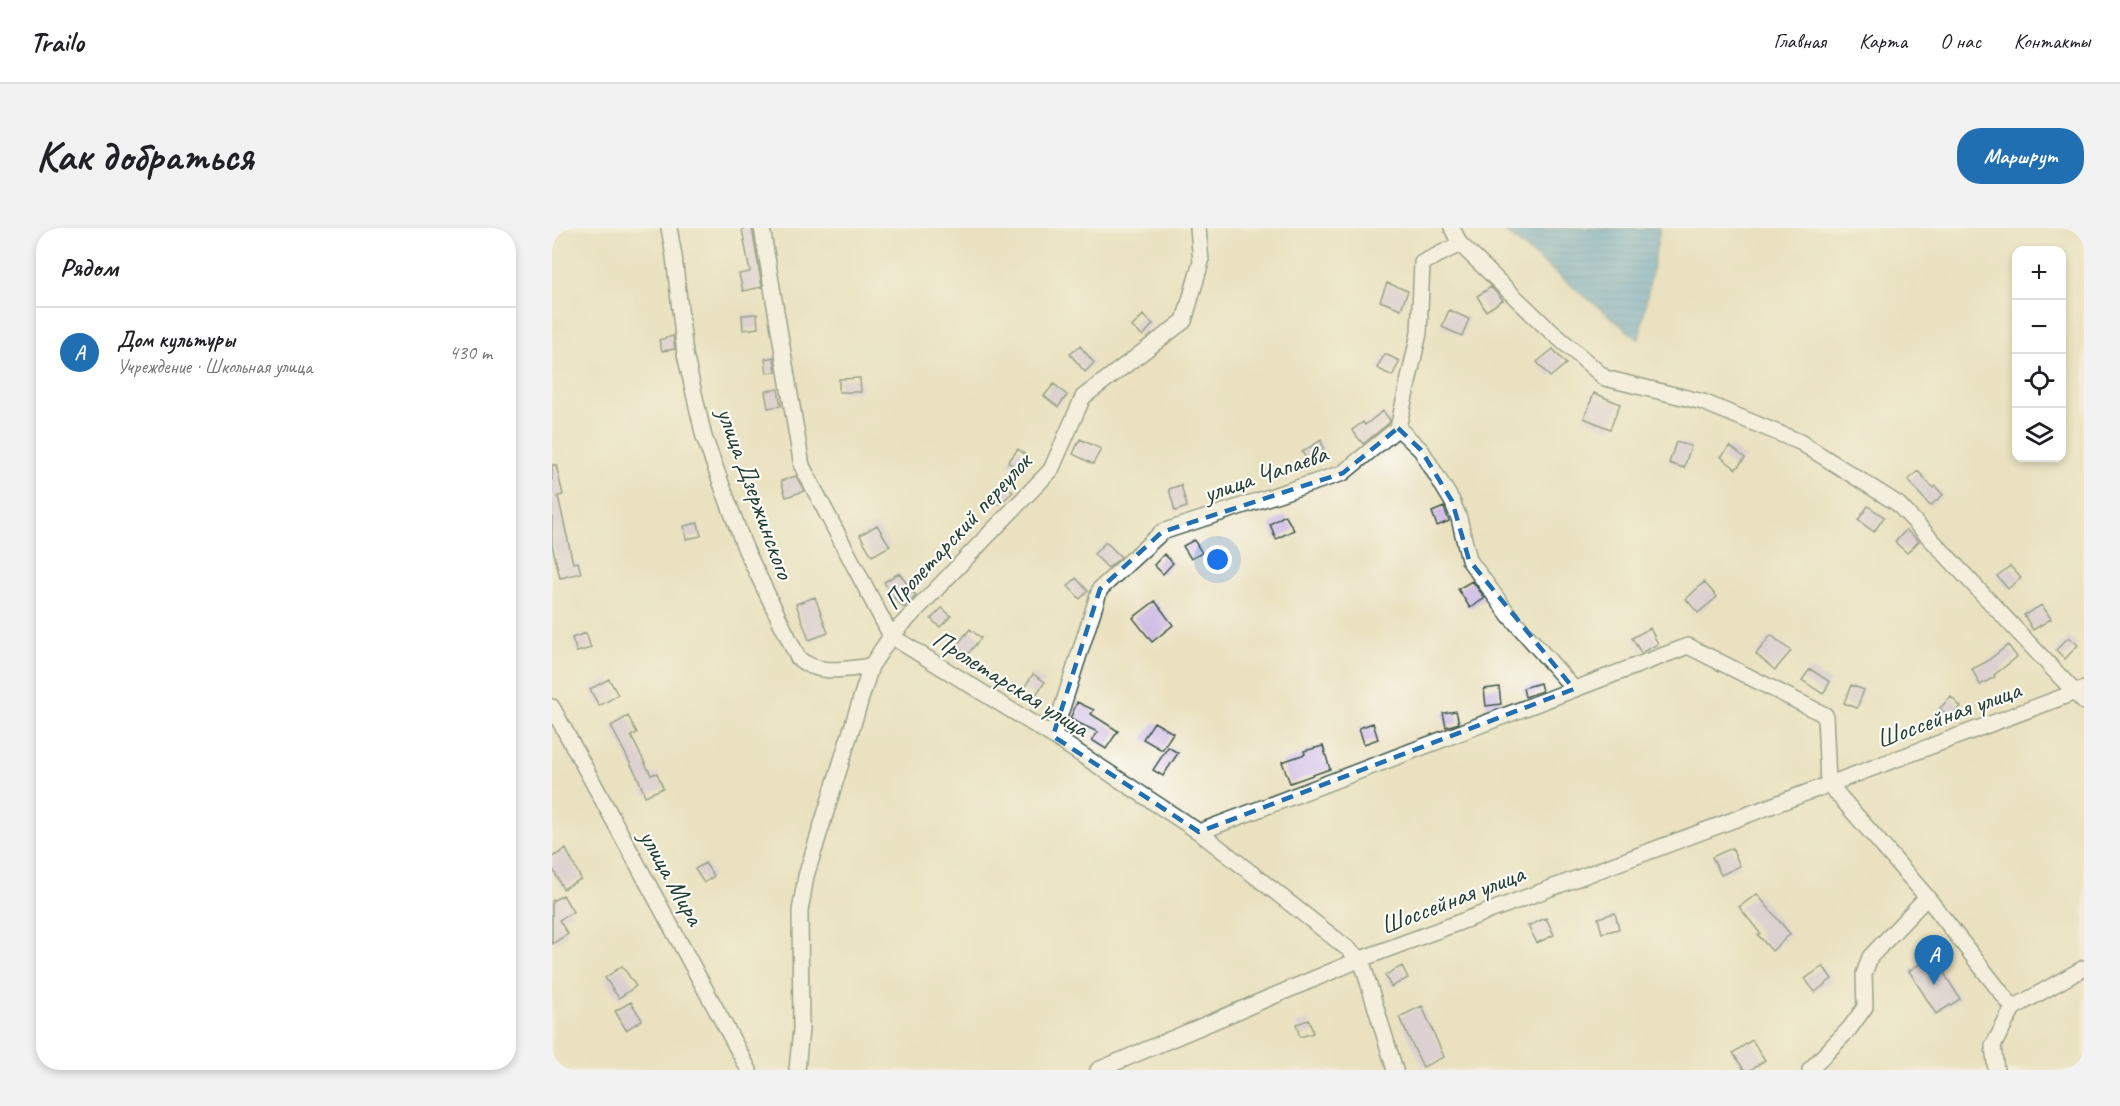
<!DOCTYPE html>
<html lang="ru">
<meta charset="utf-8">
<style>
:root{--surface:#fff;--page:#f2f2f2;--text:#202124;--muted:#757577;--line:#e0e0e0;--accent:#1f6fb2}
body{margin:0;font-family:Caveat,sans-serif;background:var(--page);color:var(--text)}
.controls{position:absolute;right:18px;top:18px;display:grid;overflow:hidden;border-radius:12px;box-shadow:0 3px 9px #0003}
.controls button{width:54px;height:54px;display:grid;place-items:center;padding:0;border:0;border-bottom:2px solid var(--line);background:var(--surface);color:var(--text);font:30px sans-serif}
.you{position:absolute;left:666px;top:332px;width:21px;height:21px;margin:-15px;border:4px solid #fff;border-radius:50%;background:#1a73e8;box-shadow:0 0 0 9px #1a73e833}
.badge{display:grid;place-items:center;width:39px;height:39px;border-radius:50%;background:var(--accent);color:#fff;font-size:20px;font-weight:700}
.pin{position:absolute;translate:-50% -50px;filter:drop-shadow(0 2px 3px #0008)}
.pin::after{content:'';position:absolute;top:32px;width:21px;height:18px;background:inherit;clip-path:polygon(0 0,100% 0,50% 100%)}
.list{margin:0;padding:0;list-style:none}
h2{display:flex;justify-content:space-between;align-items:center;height:78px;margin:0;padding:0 24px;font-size:26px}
h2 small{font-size:20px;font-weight:400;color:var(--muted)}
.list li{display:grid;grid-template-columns:39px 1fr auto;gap:18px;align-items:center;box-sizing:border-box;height:90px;padding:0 24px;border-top:2px solid var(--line)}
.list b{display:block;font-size:22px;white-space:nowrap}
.list p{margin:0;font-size:20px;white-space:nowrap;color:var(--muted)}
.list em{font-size:20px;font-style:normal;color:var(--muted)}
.icon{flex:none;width:33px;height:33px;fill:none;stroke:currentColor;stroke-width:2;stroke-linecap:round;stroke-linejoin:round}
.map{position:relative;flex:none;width:1532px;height:842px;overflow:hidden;border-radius:24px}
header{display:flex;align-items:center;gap:36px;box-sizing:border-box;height:84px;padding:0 30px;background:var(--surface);border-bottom:2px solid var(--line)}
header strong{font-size:28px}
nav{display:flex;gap:33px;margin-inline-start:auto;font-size:21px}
.intro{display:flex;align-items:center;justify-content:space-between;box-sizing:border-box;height:144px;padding:0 36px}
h1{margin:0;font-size:42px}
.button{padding:15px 27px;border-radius:24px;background:var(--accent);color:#fff;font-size:21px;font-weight:700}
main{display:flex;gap:36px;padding:0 36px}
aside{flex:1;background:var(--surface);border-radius:24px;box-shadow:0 3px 9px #0003}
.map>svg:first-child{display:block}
.water{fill:url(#water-rules);stroke:#3c6f82;stroke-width:1.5}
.building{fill:#ccbae5}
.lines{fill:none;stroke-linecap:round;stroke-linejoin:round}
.minor-casing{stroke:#3d5649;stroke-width:18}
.minor{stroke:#fff;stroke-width:15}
.marked{fill:none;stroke:#1f6fb2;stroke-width:4.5;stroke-dasharray:12 8;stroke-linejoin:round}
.labels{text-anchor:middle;stroke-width:4.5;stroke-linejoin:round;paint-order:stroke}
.street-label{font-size:26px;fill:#1f3d34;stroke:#fdfcf7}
</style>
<header>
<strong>Trailo</strong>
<nav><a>Главная</a><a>Карта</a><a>О нас</a><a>Контакты</a></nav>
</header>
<div class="intro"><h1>Как добраться</h1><a class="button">Маршрут</a></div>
<main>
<aside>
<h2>Рядом<small></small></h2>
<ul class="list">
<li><span class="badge">A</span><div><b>Дом культуры</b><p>Учреждение · Школьная улица</p></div><em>430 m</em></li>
</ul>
</aside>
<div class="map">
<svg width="1532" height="842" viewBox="0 0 1532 842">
<defs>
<pattern id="water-rules" width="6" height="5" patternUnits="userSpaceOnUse" patternTransform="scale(1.5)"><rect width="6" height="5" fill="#59a1cf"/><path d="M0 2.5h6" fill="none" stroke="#4984a9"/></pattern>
</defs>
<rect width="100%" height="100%" fill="#fdfcf7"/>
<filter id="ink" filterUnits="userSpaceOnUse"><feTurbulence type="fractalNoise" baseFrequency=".0167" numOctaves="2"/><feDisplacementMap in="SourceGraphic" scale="12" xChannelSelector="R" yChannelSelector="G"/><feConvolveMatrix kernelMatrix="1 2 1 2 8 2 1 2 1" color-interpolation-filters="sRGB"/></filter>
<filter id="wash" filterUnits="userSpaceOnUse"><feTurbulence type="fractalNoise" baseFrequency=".008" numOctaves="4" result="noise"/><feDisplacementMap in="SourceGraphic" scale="24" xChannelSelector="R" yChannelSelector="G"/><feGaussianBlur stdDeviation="1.35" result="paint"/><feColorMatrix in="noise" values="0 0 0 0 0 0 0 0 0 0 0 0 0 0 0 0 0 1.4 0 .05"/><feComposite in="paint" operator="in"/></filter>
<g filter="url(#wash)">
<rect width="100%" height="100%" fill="#eae1c0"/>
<!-- water -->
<path class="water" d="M948,0H1108L1087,112Z"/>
<g id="blocks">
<!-- building -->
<path class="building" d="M198,0H200L210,59L191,63L187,46L198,44L190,1Z
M835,55L856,63L849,81L828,73Z
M939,59L951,72L934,83L925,68Z
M897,82L917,91L910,108L890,99Z
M205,86L206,100L191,102L190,87Z
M591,87L601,96L591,108L580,99Z
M121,108L123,121L110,123L107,112Z
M528,118L542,135L533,144L518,126Z
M1001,121L1014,136L998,149L985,134Z
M833,126L848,133L840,148L825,140Z
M222,129L224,144L215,145L213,131Z
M308,150L309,164H287V151Z
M502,156L515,167L506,179L492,168Z
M226,161L229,178L216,180L213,163Z
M1042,165L1068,176L1058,201L1032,190Z
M831,183L838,192L837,195L811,216L800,202L811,194L813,197Z
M528,211L549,221L541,236L521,226Z
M769,212L773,227L758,236L750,224Z
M1124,214L1139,218L1132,240L1117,235Z
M1178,218L1193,230L1184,241L1169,229Z
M466,221L477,230L468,243L456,234Z
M0,237H4L11,267L6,268L21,335L26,334L29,345L8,350L0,317Z
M1366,243L1381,260L1383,258L1391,267L1378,278L1356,252Z
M244,248L252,263L234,269L229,253Z
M451,254L461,264L448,276L438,266Z
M629,257L635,279L623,283L617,261Z
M1316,278L1332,289L1322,304L1306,292Z
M892,279L897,293L885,298L880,284Z
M733,287L742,302L724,311L718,296Z
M146,295L149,308L134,311L132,298Z
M325,297L338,318L320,328L308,307Z
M1354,302L1367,313L1355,325L1343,314Z
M642,312L650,325L639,331L631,318Z
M554,314L569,329L556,340L542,326Z
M612,326L621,335L611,346L602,337Z
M1458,338L1469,350L1456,361L1445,348Z
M347,345L364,368L352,380L340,368L332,354Z
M524,350L536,363L528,371L516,358Z
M920,353L933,370L918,380L906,361Z
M1152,354L1165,369L1146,385L1134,371Z
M263,369L276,405L257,412L244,376Z
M603,373L621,397L600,414L581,390Z
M1490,377L1499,391L1481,402L1472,387Z
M390,380L399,388L388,399L379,391Z
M1098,400L1106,416L1089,425L1080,410Z
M418,401L429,410L415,427L404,418Z
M34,405L39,420L25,424L20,410Z
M1219,407L1239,423L1223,442L1204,426Z
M1517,409L1526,417L1513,431L1504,422Z
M1456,417L1465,429L1442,447L1443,449L1428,457L1420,441L1434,434Z
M1258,441L1278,454L1271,466L1250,452Z
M481,446L493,454L483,468L472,460Z
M57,451L66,467L47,478L38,461Z
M988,455L990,463L973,469L971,460Z
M1299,457L1312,462L1305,480L1292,475Z
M947,459L949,476L934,478L932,461Z
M1399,469L1409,479L1398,490L1388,480Z
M525,474L542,482L539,486L566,503L554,521L540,512L546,504L518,491Z
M904,483L907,495L894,499L891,485Z
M76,488L85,505L79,508L99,547L105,545L111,560L93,568L87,552L59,498Z
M602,494L621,505L610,522L591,511Z
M821,495L826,511L812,516L807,500Z
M771,518L778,541L738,555L730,534L753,526L752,523Z
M616,519L626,525L611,548L601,542Z
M1180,620L1188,638L1169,647L1160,629Z
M14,621L29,651L11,661L0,639V629Z
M153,635L162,648L152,655L143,641Z
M1205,666L1238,706L1220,723L1206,707L1208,705L1187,679Z
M11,667L21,684L7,692L16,706L0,716V673Z
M1063,685L1067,701L1050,705L1046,690Z
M994,690L1002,707L985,715L976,698Z
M1381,727L1408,771L1384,786L1357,743Z
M70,738L84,758L67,770L53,750Z
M850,738L856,750L839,759L833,747Z
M1271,738L1280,751L1263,764L1253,751Z
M79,774L90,792L74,802L63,783Z
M870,778L892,829L871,839L847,789Z
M757,792L761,805L748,809L744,796Z
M1200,812L1213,832L1198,842H1192L1181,825Z"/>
</g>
</g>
<g filter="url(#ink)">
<use href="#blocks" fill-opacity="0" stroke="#3d5649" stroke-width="1.5"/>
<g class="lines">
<defs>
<path id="minor" d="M117,0L122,28L133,126L152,209L193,320L246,430C266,448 294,441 319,438
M210,0L250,238L339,408L501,508L647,604L809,731L843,842
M900,0L908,16L993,98L1053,150L1151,174L1248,214L1346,276L1532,474
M846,200L869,222L900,273L907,290L917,332L957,387L1022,461
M0,479L197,842
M501,508L548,361L610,304L791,245L846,200L867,105L870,35L908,16
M647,604L1136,418L1273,487L1276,555L1375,669L1461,780
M245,842L249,801L248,683L254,648L319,438L339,408L499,242L531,169L632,93L649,34L646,0
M546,842L809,731L1532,461
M1258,842L1298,800L1313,779L1312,746L1318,729L1375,669
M1444,842L1441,818L1461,780L1532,740"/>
</defs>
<!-- minor casing -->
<use href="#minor" class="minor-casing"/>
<!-- minor -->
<use href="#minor" class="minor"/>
</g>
</g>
<!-- marked area -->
<path d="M0 0H1532V842H0ZM846,200L869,222L900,273L917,332L1022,461L647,604L501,508L548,361L610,304L791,245Z" fill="#eae1c0" fill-opacity=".55" fill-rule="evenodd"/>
<path class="marked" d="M846,200L869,222L900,273L917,332L1022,461L647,604L501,508L548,361L610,304L791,245Z"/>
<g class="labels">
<!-- street labels -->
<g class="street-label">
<text transform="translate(713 245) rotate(-19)" y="9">улица Чапаева</text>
<text transform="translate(204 265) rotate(70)" y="9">улица Дзержинского</text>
<text transform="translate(405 303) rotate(-47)" y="9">Пролетарский переулок</text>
<text transform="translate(459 455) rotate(32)" y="9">Пролетарская улица</text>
<text transform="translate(1396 486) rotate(-20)" y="9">Шоссейная улица</text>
<text transform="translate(120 649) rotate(61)" y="9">улица Мира</text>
<text transform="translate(900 671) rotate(-21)" y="9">Шоссейная улица</text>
</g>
</g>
</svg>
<div class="controls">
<button>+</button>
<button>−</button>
<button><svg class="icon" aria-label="locate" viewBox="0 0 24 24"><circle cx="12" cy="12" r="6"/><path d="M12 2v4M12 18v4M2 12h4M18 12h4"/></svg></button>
<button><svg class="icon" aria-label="layers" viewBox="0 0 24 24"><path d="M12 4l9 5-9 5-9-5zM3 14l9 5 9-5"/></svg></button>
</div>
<div class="you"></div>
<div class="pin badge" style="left:1382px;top:757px">A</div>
</div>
</main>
